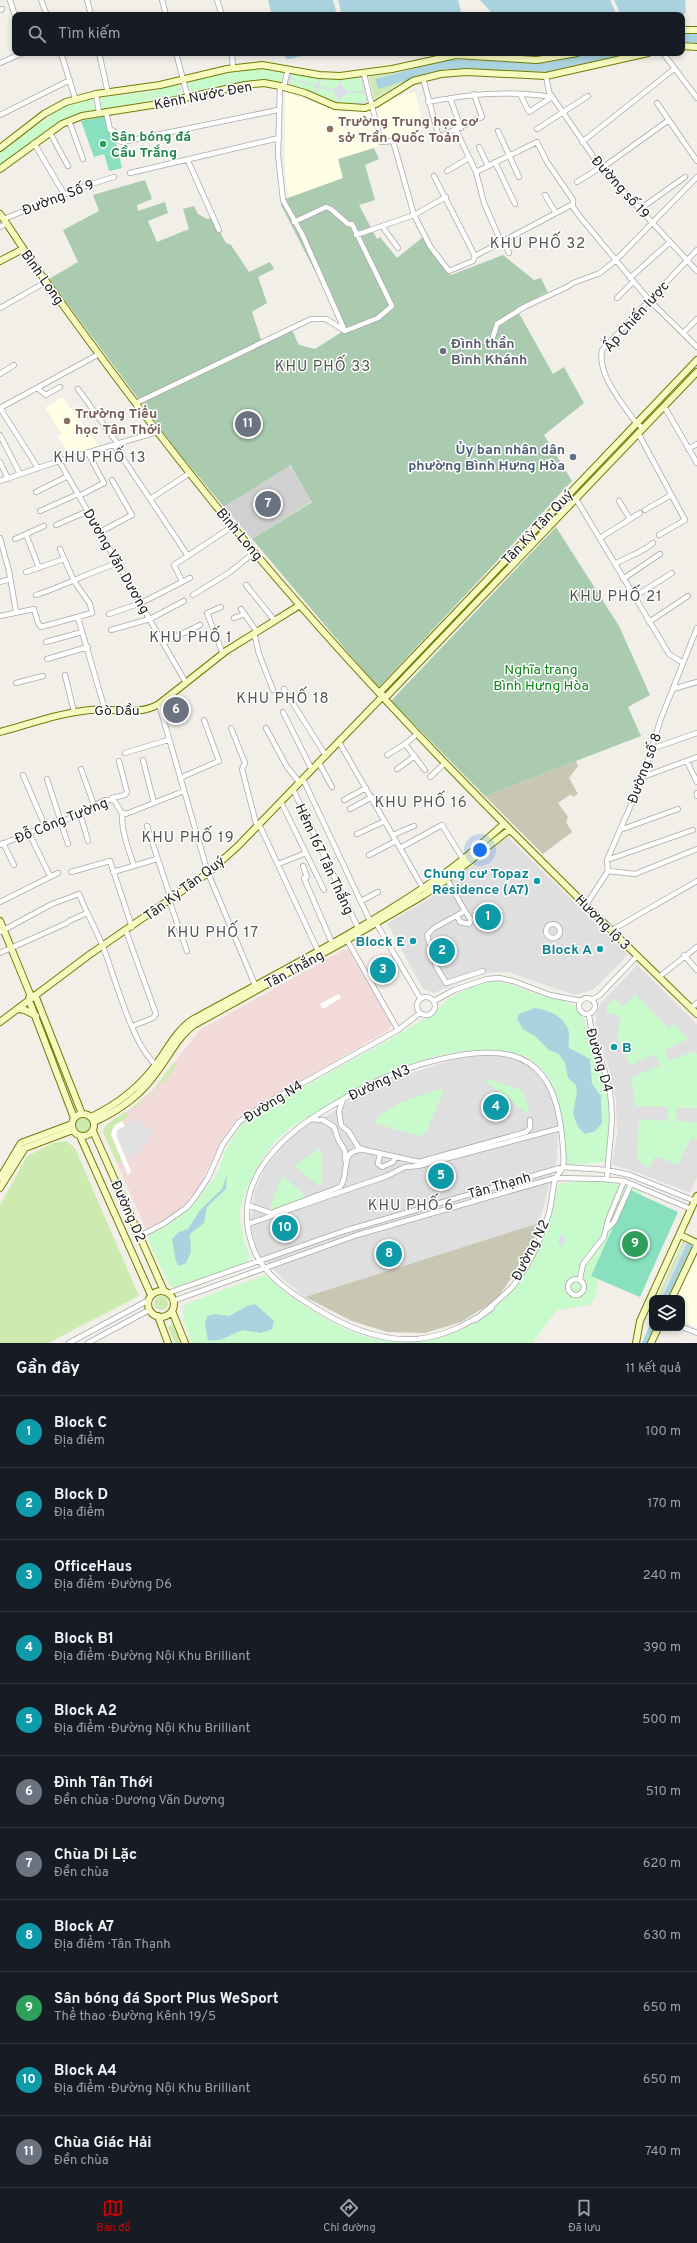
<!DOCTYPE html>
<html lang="vi">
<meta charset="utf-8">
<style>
:root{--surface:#171b24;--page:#242831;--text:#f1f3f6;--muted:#9ea1a6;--line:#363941;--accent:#d40000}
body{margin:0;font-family:Overpass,sans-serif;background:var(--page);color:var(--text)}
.controls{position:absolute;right:12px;bottom:12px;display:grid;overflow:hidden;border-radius:8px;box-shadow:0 2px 6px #0003}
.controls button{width:36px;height:36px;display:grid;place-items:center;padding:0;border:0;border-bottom:1px solid var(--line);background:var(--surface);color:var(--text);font:20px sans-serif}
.you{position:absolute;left:480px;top:850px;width:14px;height:14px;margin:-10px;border:3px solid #fff;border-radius:50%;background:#1a73e8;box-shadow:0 0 0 6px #1a73e833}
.badge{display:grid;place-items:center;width:26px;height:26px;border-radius:50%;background:var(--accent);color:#fff;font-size:13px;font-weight:700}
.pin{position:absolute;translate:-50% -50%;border:2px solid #fff;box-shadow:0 1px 4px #0006}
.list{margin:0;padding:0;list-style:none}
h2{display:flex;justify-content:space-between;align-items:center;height:52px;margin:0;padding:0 16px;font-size:17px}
h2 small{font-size:13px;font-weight:400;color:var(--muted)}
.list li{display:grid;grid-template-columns:26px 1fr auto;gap:12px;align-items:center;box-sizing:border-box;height:72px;padding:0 16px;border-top:1px solid var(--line)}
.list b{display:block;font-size:15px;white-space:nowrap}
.list p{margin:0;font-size:13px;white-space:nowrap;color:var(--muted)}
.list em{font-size:13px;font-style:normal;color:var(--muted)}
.icon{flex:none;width:22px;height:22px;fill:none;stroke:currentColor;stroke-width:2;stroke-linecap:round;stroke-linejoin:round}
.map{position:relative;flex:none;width:697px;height:1343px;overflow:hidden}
.search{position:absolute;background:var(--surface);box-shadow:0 2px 6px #0003;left:12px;right:12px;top:12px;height:44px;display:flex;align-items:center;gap:10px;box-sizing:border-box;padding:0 14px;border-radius:8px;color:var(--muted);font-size:15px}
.sheet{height:844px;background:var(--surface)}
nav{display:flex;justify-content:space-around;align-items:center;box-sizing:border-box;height:56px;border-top:1px solid var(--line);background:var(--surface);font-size:11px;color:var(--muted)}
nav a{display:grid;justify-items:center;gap:2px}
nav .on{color:var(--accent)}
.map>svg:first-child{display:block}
.residential{fill:#e0dfdf}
.commercial{fill:#f2dad9}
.education{fill:#ffffe5}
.religious{fill:#d0d0d0}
.construction{fill:#c7c7b4}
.grass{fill:#cdebb0}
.cemetery{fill:#aacbaf}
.park{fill:#c8facc}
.pitch{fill:#88e0be}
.parking{fill:#e2e2e2}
.plaza{fill:#dddde8;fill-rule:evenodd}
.water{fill:#aad3df}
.pier{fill:#fff}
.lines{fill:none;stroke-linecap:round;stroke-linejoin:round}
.street-casing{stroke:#a9a9a9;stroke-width:6}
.secondary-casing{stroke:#707d05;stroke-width:8}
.street{stroke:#fff;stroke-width:4.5}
.secondary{stroke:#f7fabf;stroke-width:6}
.education-dot{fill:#8d6e63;stroke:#fff;stroke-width:1.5}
.leisure-dot{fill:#2e9e5b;stroke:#fff;stroke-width:1.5}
.worship-dot{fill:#6b7280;stroke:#fff;stroke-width:1.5}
.service-dot{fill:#5c6f8a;stroke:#fff;stroke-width:1.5}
.culture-dot{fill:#0f9aa8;stroke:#fff;stroke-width:1.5}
.labels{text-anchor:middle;stroke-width:3;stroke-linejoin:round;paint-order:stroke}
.street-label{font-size:14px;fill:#222;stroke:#fff}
.education-label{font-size:14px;font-weight:bold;fill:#785e54;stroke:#fff;text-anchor:start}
.leisure-label{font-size:14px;font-weight:bold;fill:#27864d;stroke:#fff;text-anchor:start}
.worship-label{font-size:14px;font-weight:bold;fill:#5b616d;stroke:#fff;text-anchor:start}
.service-label{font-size:14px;font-weight:bold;fill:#4e5e75;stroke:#fff;text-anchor:end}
.park-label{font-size:14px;fill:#0c8416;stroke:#fff}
.culture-label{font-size:14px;font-weight:bold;fill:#0d838f;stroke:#fff;text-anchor:end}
.neighbourhood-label{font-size:15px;letter-spacing:1px;fill:#555;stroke:#fff}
</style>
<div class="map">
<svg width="697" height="1343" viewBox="0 0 697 1343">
<rect width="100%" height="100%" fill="#f2efe9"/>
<!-- residential -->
<path class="residential" d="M508,837L628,955L593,990L574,995L508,972L484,973L434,993L423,989L387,923L427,900Z
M637,965L697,1024V1178L690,1193L636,1172L612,1165L617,1135L616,1100L609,1068L596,1035V1015L600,1004Z
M478,1055H500L521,1062L535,1072L546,1086L554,1104L558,1127L557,1158L539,1223L305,1297L291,1286L261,1258L256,1247L250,1223L255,1190L264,1170L278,1150L309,1119L326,1116L358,1096L390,1080L452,1060Z"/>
<!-- commercial -->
<path class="commercial" d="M343,950H349L391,1023L390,1029L238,1117L222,1139L199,1187L185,1204L175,1214L146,1229L103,1132L106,1125L133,1107L153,1090L200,1030Z"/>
<!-- education -->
<path class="education" d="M285,92L341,112L370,110L380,146L338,159L343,178L289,198L285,174Z
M415,92L424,128L394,136V139L382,138L374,109L392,98Z
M62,397L99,446L71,455L58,437L62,433L45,408Z
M695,1255L697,1257V1328L682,1321V1298H675Z"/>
<!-- religious -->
<path class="religious" d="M289,465L312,501L252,539L224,507Z"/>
<!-- construction -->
<path class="construction" d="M576,761L578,766L569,778L578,794L573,797L571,794L558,803L568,817L566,822L572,832L543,854L485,796Z
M539,1223L536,1235L517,1270L496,1300L461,1322L425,1333L387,1332L352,1321L305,1297Z"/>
<!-- grass -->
<path class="grass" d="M398,72L375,79L378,89L405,80L374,99L369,77Z
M173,1063L176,1066L164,1082L163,1081L134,1109L133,1107L153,1090Z
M125,1112L129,1116L116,1125L112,1137L122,1161L117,1163L103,1132L106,1125Z
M76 1125a7 7 0 1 1 14 0a7 7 0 1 1-14 0Z
M66,1141L75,1148L139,1296L48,1343H0V1205L27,1156L53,1143Z
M683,1241H686L660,1298H657Z
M154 1303a7 7 0 1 1 14 0a7 7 0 1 1-14 0Z
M172,1324L173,1325L180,1343H175L168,1327Z"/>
<!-- cemetery -->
<path class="cemetery" d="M374,148L379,159L365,165L375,200L359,205L377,239L380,237L397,258L423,237L451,275L503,255L534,280L541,278L548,292L516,308L553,374L564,367L584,403L544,435L572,481L378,688L252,539L312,502L290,465L224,507L178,452L49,279L78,262L63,230L99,211L93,195L145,180L152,199L137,205L138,211L165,202L168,213L148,221L157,242L189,229L183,209L194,206L198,214L207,219L212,218L226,243L231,245L249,272L270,262L274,269L258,277L267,303L252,312L262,342L292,330L299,345L315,349L345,330L281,205L285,199L343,178L338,159Z
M556,527L619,626L650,695L628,707L641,736L485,796L391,701Z"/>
<!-- park -->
<path class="park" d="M260,69L281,71L283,74L281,82L249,81L190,92L188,85L189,82L223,74Z
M292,73L324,79L360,78L367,102C341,112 314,92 291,84L289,82Z
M180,84L181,95L102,109L100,98L149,92Z
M93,98L95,110L72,115L0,165V151L62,108L72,103Z
M490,981C510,983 521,989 539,995C552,999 566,999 577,1008C586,1015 587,1030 591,1041C594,1049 599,1057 602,1065C612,1095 612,1132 605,1162L566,1165C562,1158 563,1149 563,1141C561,1117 560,1089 543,1070C509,1032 426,1056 388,1073C368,1081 350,1093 332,1103C312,1115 291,1125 275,1142C262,1156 240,1196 240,1215C241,1229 244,1243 250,1256L247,1262L176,1289L170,1286L148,1240L151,1231L177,1218L194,1204L217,1174L225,1152L236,1133L245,1121L254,1114L405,1031L434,1012L449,998L472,986Z
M635,994L669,1029L674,1024L688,1039L664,1050L669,1061L694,1051L697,1054V1108H677L676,1121L697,1122V1140L691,1138L678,1165L655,1156L650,1168L637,1161L639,1119L667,1121L668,1107L635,1106L631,1078L660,1065L655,1054L630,1065L617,1038L620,1016L606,1013L608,1005L614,998L623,1007Z
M487,1079L520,1089L523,1092L530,1113H527L488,1083Z
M441,1089L443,1092L426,1132L420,1136L377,1124L375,1122C382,1106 425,1094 441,1089Z
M319,1149L321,1150L322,1182L319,1185L294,1166Z
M284,1177L308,1198L268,1211L282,1178Z
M590,1180L609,1182L643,1191L596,1271C600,1281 598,1297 589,1305L558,1310L555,1312L533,1343H192L183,1318V1305L264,1275C272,1279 278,1287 285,1292C306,1307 329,1322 353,1332C369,1339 386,1341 403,1342C492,1343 547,1263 558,1184Z"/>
<!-- pitch -->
<path class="pitch" d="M106,116L110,134H114L122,168L109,171L104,154L94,157L81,121Z
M630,1190L678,1212L640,1297L591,1276Z"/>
<!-- parking -->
<path class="parking" d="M135,1117L153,1133L137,1155L127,1160L116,1133Z"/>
<!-- plaza -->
<path class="plaza" d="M290,73L361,76L368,103L338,105L289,85L288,82ZM293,73L317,78V85L291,78V74ZM359,78L361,79L363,91H347L341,85L343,79ZM290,79L315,86V93L291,84ZM321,79L339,80L340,85L333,89L319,86ZM318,88L333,91L335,96L338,98V102L317,95ZM347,93H364L367,102L340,103V99Z
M561,1234L565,1238L562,1248L558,1242Z
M686,1241H688L662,1298H660Z"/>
<!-- water -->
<path class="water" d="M268,0H333L337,15H272Z
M338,0H458L462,15H342Z
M480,0H610L617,15H494Z
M614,0H685L686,13L682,15H621Z
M682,33H697V43L682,42Z
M282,53H313L290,59H287Z
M592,53H633L548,72L446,69L378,89L375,79L449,59L544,63Z
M535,1008C548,1010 562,1015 568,1029C570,1034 568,1042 569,1048L590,1059L592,1084L601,1096L602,1123L595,1131L585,1134L578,1127L573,1114L577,1092L576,1085L568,1078L565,1063L559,1054L549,1050L535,1036L523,1029L517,1019L519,1014Z
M227,1174L226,1189L207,1207L204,1223L190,1234L191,1252L186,1263L179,1266L176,1262L172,1239L179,1232L188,1229L200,1210L222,1189Z
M688,1241L694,1244L669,1298H662Z
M255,1304L274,1321L272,1329L261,1333L243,1330C231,1334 221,1343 208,1340L205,1324L207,1316L214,1314L229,1316L247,1306Z
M652,1320V1328H655L648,1343H642Z"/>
<!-- pier -->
<path class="pier" d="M339,994L341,998L323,1009L320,1004Z
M122,1121L125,1126L117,1130L116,1135L131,1171L128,1175L111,1134L114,1126Z"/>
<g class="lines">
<defs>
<path id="street" d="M10,0L15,16
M41,0L47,15
M87,0L91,15
M162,0L166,15
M217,0L222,15
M0,10L2,9
M61,53L75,98
M99,53L108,93
M176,53L188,98
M232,53L233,68
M663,53L697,98
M0,63L23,53
M546,76L549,92L599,165L697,271
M423,78L438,134L441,136L482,117L474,94
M280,86L278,155L283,200L302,234L345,331
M284,86L288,69
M96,94L99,112
M520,94L529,112L552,97
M450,98L461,128
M428,102C470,94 510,90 552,97
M657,103L697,161
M106,112L110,130L114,131L119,141L122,142L278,110
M0,115L70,80
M69,121L83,159
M537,129L588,96
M456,130L476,172L484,203L501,242
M498,131L519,177
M50,133L68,166
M582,142L674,69
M34,143L64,194
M479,147L488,166
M188,161L219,230
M495,162L515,204
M602,168L669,120
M447,171L469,158
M476,172L537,142L547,162L573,200V207L581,218L649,300L697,347
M130,173L279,138
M434,176L475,256L573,204
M577,182L601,167
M545,195L556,213
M446,197L414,215L430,246L449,271L473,261L475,256
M640,209L685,177
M4,219L85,186L114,177
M382,226L398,248
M0,227L7,223
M356,235L414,215L393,141L381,142L364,74
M503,241L509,253
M630,278L670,242
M617,298L633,282
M0,308L46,282
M684,332L697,319
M493,337L497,324L524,307L567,287L573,283L600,273L615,261L697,177
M0,374L14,365
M37,388L46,395L60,387
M78,389L118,444
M136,403L311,319H326L345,331L378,318L392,306L352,224H348L331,209L326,207L294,222
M664,406L697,463
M0,408L99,354
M0,408L38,468
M643,428L636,423C623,404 597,375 602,350L697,250
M638,433L685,520L659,535
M0,435L20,474
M114,445L188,556
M688,449L697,444
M59,461L186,683
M0,462L8,479
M0,481L59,461L157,432
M36,492L68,476
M79,496L104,483L88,453
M150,499L190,473
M576,499L669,654L683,663
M619,501L630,519
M645,510L671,495
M40,511L78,494
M56,525L88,511
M100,532L132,515L112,480
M26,534L39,568
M0,538L9,571L16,612
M600,538L640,513
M15,539L44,526
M615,564C628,556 642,553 653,543
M26,572L64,559
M623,579L660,554
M182,581L174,565L233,526
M0,582L10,579
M246,585L275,621
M36,595C64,586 90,572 118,563
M193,595L230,572L255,552
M634,597L672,573
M221,607L207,613L223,654
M241,609L257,632
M109,614L141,603L190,578
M0,616L34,609L38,623L41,627L92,613L90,604L74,581L60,549
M78,618L105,710
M234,618L245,614
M649,622L688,596
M111,630L150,619L184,601
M254,633L259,654L273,690
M46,642L82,632
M163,643L200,625
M47,659L88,647
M65,675L74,712
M16,683L43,676
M284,689L326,756
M673,689L697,682
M159,704L208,873L255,985
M283,712L312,770
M231,728L245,763L242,769L257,827
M266,728L287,767L300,783
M417,734L405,744L425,770
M339,742L423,888
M651,749L697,733
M125,753L168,740
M387,755L405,744
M143,760L154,803
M687,761L697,782
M319,763L332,787
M81,769L94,805
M397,769L415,756
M23,775L45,826
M430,777L445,763
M643,777L697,757
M180,778L219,761L204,720
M47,779L68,844
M303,779L370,921
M293,789L358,928
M697,793V796
M112,798L125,795L127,792L119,761
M344,800L366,788
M281,802L324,890
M350,809L372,797
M80,813L88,841
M123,813C119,826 130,853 134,866
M259,824L318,951
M147,826L171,899
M620,830L678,809
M29,833L50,876
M357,834L385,821
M393,835L414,826
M3,843L14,865
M0,845L43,827L54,826L105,800H114L121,812L126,814L184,791
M400,848L442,825L463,859
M369,855L396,841
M607,860L693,830
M278,864L306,853
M303,866L307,877L304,878L332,943
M608,871L635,874L697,849
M71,872L110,861L132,927
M113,872L157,859
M447,879L465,911L434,928L427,935L436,966L446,983L483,971
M169,900L187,951
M361,901L378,892
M0,902L58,873
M586,905L608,871L607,860L643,777L660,721L697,628
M457,916L460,922L469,924L471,920L465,911
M69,921L87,913
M376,923L420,998
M546 931a7 7 0 1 1 14 0a7 7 0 1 1-14 0Z
M612,930L697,881
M126,931L156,1014L153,1018L133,1026
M0,932L52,904L79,894C86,912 96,929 103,947C116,979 131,1043 156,1065
M347,940L398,1030
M0,953L67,923
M684,955L697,970
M659,977L697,947
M417 1006a9 9 0 1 1 18 0a9 9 0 1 1-18 0Z
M579 1006a8 8 0 1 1 16 0a8 8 0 1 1-16 0Z
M593,999L600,995L637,956
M434,1001L454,990L487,979L499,978L513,981L550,995L581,1001
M691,1008L697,1003
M589,1014C591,1042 606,1066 610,1093C615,1122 608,1150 607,1179
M429,1062C393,1071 361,1088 330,1107C278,1137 228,1185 254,1250C264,1275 291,1293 312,1306C343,1326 380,1342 417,1339C446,1336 468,1324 492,1308L475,1320C487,1309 502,1298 513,1286C529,1266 542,1237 549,1213C552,1202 552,1191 555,1180C556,1175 561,1172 563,1167C565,1159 561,1125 559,1116C545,1041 488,1047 429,1062
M343,1100L339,1111L341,1125L349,1132L358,1147L363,1149
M310,1119L323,1120L334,1127L338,1139L345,1151V1160
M380,1153L378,1164L382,1167L393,1162L395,1157
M248,1205L271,1213L340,1187C351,1174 337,1148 365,1150L419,1162L526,1132L530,1128V1120
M248,1224L387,1176L405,1167L418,1166L561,1128
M607,1229L614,1222L631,1184
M140,1236L163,1224L186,1208L193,1200L208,1178L223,1144L239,1122L265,1104L398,1030L420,1013
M580,1279L583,1264L604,1237L608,1220L624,1181
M568 1287a8 8 0 1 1 16 0a8 8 0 1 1-16 0Z
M168,1293L344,1231L563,1167L607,1170L630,1175L695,1201
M173,1301L357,1235L555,1178L602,1179L624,1181L691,1209
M682,1327L697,1333
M69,1343L149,1300
M88,1343L149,1310"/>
<path id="secondary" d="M682,30H697
M682,46L697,47
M0,148L44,114L66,102L96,94L160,85L227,69L262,65L319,75L340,76L392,69L456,55L537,60L577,53
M0,169L62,124L82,116L152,105L245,85L264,83L280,86L305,93L335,106L365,108L376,104L413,81L441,74L466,72L546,76L648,53
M0,214C16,236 29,259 45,280C100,357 157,433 216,506C363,687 530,852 697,1014
M0,261L23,249
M382,697L381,691L697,360
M0,732C30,724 59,713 90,710C113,707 137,717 159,704L226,651L300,605
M0,921L30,994L29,1000L74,1118
M35,995L82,1114
M18,1009L25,1010L36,1016
M0,1022L89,955L208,873L238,846L382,697L387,696L697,372
M72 1125a11 11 0 1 1 22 0a11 11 0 1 1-22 0Z
M91,1117C118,1104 140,1087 157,1063C168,1048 177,1030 192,1020C277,973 366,929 445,873C466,858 485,841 504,824
M94,1122C118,1111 141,1095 156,1073C168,1058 178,1036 194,1025L347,940L424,895L447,879L509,830
M93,1131L164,1291
M80,1136L151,1295
M0,1178L21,1143L72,1124
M0,1188L25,1148L73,1130
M680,1235L697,1243
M148 1304a13 13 0 1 1 26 0a13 13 0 1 1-26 0Z
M672,1298L697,1245
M172,1311L185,1343
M158,1316L168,1343
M636,1343L640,1321L697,1196
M651,1343L658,1328"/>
</defs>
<!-- street casing -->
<use href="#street" class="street-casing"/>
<!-- secondary casing -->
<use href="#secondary" class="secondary-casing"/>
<!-- street -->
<use href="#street" class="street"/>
<!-- secondary -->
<use href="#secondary" class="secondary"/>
</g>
<!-- markers -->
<g class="education-dot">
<circle cx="330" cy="129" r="4"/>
<circle cx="67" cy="421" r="4"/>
</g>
<circle class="leisure-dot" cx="103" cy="144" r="4"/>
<circle class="worship-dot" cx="443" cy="351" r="4"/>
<circle class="service-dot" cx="573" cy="457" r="4"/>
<g class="culture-dot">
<circle cx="537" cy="881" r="4"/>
<circle cx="413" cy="941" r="4"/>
<circle cx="600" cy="949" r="4"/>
<circle cx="614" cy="1047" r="4"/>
</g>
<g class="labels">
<!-- street labels -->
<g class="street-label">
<text transform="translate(203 95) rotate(-11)" y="5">Kênh Nước Đen</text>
<text transform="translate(621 187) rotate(48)" y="5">Đường số 19</text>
<text transform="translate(58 197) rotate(-21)" y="5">Đường Số 9</text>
<text transform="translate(43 277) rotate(55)" y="5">Bình Long</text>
<text transform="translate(636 316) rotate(-48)" y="5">Ấp Chiến lược</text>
<text transform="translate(537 527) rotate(-47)" y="5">Tân Kỳ Tân Quý</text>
<text transform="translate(240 534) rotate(50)" y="5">Bình Long</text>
<text transform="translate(117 561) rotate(60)" y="5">Dương Văn Dương</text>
<text x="117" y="715">Gò Dầu</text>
<text transform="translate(644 768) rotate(-70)" y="5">Đường số 8</text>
<text transform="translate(61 820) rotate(-22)" y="5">Đỗ Công Tường</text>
<text transform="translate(325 859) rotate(65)" y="5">Hẻm 167 Tân Thắng</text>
<text transform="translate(184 888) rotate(-37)" y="5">Tân Kỳ Tân Quý</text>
<text transform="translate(603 922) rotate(45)" y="5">Hương lộ 3</text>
<text transform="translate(294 969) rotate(-29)" y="5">Tân Thắng</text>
<text transform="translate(600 1060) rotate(74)" y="5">Đường D4</text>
<text transform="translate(379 1082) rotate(-25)" y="5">Đường N3</text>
<text transform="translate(273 1101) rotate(-32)" y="5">Đường N4</text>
<text transform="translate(499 1185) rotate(-16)" y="5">Tân Thạnh</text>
<text transform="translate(129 1211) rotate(66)" y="5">Đường D2</text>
<text transform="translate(530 1250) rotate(-63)" y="5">Đường N2</text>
</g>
<!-- education labels -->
<g class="education-label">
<text x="338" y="126">Trường Trung học cơ<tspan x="338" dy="16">sở Trần Quốc Toản</tspan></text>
<text x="75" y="418">Trường Tiểu<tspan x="75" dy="16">học Tân Thới</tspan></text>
</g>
<!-- leisure labels -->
<g class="leisure-label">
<text x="111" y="141">Sân bóng đá<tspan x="111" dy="16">Cầu Trắng</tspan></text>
</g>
<!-- worship labels -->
<g class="worship-label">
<text x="451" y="348">Đình thần<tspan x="451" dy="16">Bình Khánh</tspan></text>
</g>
<!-- service labels -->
<g class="service-label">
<text x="565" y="454">Ủy ban nhân dân<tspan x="565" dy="16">phường Bình Hưng Hòa</tspan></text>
</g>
<!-- park labels -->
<g class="park-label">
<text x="541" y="674">Nghĩa trang<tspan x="541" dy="16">Bình Hưng Hòa</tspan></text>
</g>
<!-- culture labels -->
<g class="culture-label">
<text x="529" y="878">Chung cư Topaz<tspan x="529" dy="16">Residence (A7)</tspan></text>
<text x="405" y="946">Block E</text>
<text x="592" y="954">Block A</text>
<text x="622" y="1052" text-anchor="start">B</text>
</g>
<!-- neighbourhood labels -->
<g class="neighbourhood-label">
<text x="538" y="248">KHU PHỐ 32</text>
<text x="323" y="371">KHU PHỐ 33</text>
<text x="100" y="462">KHU PHỐ 13</text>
<text x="616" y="601">KHU PHỐ 21</text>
<text x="191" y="642">KHU PHỐ 1</text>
<text x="283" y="703">KHU PHỐ 18</text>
<text x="421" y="807">KHU PHỐ 16</text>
<text x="188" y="842">KHU PHỐ 19</text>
<text x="213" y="937">KHU PHỐ 17</text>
<text x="411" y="1210">KHU PHỐ 6</text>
</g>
</g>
</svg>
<div class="controls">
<button><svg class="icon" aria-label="layers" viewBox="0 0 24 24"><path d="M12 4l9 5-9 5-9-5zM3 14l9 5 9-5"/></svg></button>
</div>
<div class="you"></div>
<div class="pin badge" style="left:488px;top:917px;background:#0f9aa8">1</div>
<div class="pin badge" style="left:442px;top:951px;background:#0f9aa8">2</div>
<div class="pin badge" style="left:383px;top:970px;background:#0f9aa8">3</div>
<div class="pin badge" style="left:496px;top:1107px;background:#0f9aa8">4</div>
<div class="pin badge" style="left:441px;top:1176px;background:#0f9aa8">5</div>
<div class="pin badge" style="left:176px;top:710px;background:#6b7280">6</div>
<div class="pin badge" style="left:268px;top:504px;background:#6b7280">7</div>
<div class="pin badge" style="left:389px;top:1254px;background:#0f9aa8">8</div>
<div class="pin badge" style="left:635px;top:1244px;background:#2e9e5b">9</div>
<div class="pin badge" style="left:285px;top:1228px;background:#0f9aa8">10</div>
<div class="pin badge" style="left:248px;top:424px;background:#6b7280">11</div>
<div class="search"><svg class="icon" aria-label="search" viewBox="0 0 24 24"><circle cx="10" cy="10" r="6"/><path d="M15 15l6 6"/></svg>Tìm kiếm</div>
</div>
<section class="sheet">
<h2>Gần đây<small>11 kết quả</small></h2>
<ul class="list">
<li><span class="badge" style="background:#0f9aa8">1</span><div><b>Block C</b><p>Địa điểm</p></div><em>100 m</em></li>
<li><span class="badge" style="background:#0f9aa8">2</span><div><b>Block D</b><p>Địa điểm</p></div><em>170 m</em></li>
<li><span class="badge" style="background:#0f9aa8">3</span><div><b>OfficeHaus</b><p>Địa điểm · Đường D6</p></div><em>240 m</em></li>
<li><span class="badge" style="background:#0f9aa8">4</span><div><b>Block B1</b><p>Địa điểm · Đường Nội Khu Brilliant</p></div><em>390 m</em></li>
<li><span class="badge" style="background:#0f9aa8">5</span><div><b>Block A2</b><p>Địa điểm · Đường Nội Khu Brilliant</p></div><em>500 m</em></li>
<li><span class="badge" style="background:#6b7280">6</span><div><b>Đình Tân Thới</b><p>Đền chùa · Dương Văn Dương</p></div><em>510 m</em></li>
<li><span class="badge" style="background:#6b7280">7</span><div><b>Chùa Di Lặc</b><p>Đền chùa</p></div><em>620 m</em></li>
<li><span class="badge" style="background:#0f9aa8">8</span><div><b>Block A7</b><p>Địa điểm · Tân Thạnh</p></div><em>630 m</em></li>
<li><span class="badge" style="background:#2e9e5b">9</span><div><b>Sân bóng đá Sport Plus WeSport</b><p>Thể thao · Đường Kênh 19/5</p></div><em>650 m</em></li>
<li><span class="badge" style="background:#0f9aa8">10</span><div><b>Block A4</b><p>Địa điểm · Đường Nội Khu Brilliant</p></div><em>650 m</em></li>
<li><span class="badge" style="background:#6b7280">11</span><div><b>Chùa Giác Hải</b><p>Đền chùa</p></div><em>740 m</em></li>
</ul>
</section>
<nav>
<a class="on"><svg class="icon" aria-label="map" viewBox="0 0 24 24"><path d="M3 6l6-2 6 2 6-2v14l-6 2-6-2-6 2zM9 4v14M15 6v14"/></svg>Bản đồ</a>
<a><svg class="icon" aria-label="directions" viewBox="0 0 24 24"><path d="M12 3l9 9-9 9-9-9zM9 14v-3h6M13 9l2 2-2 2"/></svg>Chỉ đường</a>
<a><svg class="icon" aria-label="saved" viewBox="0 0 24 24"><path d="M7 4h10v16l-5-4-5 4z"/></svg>Đã lưu</a>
</nav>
